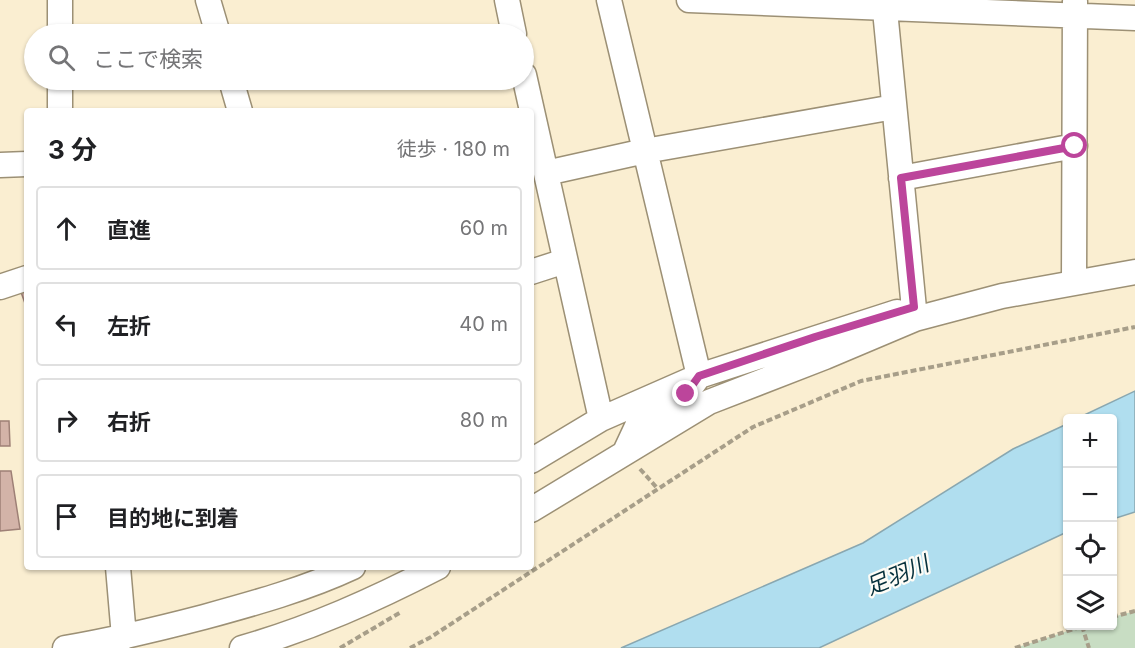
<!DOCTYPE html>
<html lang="ja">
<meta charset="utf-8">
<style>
:root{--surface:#fff;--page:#f6f6f6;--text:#202124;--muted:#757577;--line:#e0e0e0}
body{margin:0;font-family:Inter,"Noto Sans JP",sans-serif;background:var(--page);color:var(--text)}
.controls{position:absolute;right:18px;bottom:18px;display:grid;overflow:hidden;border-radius:6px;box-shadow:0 2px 4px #0004}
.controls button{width:54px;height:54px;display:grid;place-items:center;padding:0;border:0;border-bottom:2px solid var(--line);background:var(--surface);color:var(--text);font:30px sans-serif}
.stop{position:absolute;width:18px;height:18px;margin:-14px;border:4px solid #bc459b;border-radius:50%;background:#fff}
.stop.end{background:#bc459b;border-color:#fff;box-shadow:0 2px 6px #0008}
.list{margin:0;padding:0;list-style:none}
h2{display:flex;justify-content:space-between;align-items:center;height:78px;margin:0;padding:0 24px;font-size:26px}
h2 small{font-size:20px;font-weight:400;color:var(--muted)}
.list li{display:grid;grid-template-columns:39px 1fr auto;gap:18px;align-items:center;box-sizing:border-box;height:84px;margin:0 12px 12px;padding:0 12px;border:2px solid var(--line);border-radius:6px}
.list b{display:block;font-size:22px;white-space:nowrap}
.list em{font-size:20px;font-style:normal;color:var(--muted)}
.icon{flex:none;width:33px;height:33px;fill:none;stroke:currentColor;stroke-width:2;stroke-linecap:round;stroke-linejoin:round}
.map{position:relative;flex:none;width:1135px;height:648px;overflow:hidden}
.search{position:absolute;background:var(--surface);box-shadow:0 2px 4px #0004;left:24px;top:24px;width:510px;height:66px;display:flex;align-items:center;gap:15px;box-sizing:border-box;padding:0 21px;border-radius:33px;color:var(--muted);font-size:22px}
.panel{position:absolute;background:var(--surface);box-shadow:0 2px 4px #0004;left:24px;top:108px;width:510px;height:462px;border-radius:6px}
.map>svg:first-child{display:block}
.green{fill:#c8ddc3}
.water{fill:#b0deef;stroke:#89a7b0;stroke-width:1.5}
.building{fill:#d3b3a8;stroke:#9e8076;stroke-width:1.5}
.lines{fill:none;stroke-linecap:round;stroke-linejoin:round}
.minor-casing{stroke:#9c9075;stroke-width:27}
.path{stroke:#a79e89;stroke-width:4;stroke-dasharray:6 3;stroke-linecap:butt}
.minor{stroke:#fff;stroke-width:24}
.route{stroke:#bc459b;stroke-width:8}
.labels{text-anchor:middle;stroke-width:4.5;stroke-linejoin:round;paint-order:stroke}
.water-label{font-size:22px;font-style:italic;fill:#06313d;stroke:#fefcf6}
</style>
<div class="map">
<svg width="1135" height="648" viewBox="0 0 1135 648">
<rect width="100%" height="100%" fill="#faeed1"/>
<!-- green -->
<path class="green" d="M1135,611V648H1015L1083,626H1112L1113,617Z"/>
<!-- water -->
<path class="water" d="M1135,391V512L1113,519L1112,418H1078Z
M1067,424V532L819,648H621L863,543L1013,449Z"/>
<!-- building -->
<path class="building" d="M27,291V309L21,292Z
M0,421H9L10,446H0Z
M0,471H11L20,529L0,531Z"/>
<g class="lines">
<defs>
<path id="minor" d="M208,0L218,34
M507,0L514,34
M609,0L699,376L686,394L639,422L625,452
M689,0L1135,18
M884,0L915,319
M60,34V0
M524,75L601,419
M231,80L240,111
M60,111V80
M0,165L27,164
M546,173L645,151L894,107
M901,178L1075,146
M531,272L565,261
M1074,282L1075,2
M0,287L27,278
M531,461L601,419L699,376L897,312
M531,510L709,402L825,357L915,319L1002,296L1135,272
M118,567L124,637
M65,648C112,640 158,629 204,617C255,603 306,589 353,567
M242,648C312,628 374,600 438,567"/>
</defs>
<!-- minor casing -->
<use href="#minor" class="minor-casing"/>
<!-- path -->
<path class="path" d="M640,469L658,489
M1112,617L1135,611
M1082,626L1089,648
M340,648L401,612
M410,648L431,637L753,427L861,381L1135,327
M1015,648L1083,626"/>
<!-- minor -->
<use href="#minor" class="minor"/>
</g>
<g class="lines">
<!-- route -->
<path class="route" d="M686,394L699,376L815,337L914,307L901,178L1075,146"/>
</g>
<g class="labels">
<!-- water labels -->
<g class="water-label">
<text transform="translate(897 575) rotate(-23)" y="8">足羽川</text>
</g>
</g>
</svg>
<div class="controls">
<button>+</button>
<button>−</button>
<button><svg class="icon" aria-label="locate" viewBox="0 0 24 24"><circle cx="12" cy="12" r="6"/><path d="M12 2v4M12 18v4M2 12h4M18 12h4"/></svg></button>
<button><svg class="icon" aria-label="layers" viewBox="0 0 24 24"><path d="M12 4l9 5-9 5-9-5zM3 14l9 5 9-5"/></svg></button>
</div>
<div class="stop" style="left:1075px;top:146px"></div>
<div class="stop end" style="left:686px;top:394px"></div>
<div class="search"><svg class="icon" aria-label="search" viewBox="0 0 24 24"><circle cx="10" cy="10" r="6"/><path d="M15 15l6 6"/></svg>ここで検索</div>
<section class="panel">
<h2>3 分<small>徒歩 · 180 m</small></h2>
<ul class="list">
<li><svg class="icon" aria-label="ahead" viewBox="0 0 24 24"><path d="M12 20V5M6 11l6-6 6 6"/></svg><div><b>直進</b></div><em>60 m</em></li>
<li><svg class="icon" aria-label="left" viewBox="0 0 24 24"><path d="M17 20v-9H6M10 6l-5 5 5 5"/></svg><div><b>左折</b></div><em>40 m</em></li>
<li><svg class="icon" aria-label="right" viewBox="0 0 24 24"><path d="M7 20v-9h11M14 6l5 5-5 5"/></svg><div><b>右折</b></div><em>80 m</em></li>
<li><svg class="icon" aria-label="arrive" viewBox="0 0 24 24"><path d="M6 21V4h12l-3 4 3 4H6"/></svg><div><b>目的地に到着</b></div></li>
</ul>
</section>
</div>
